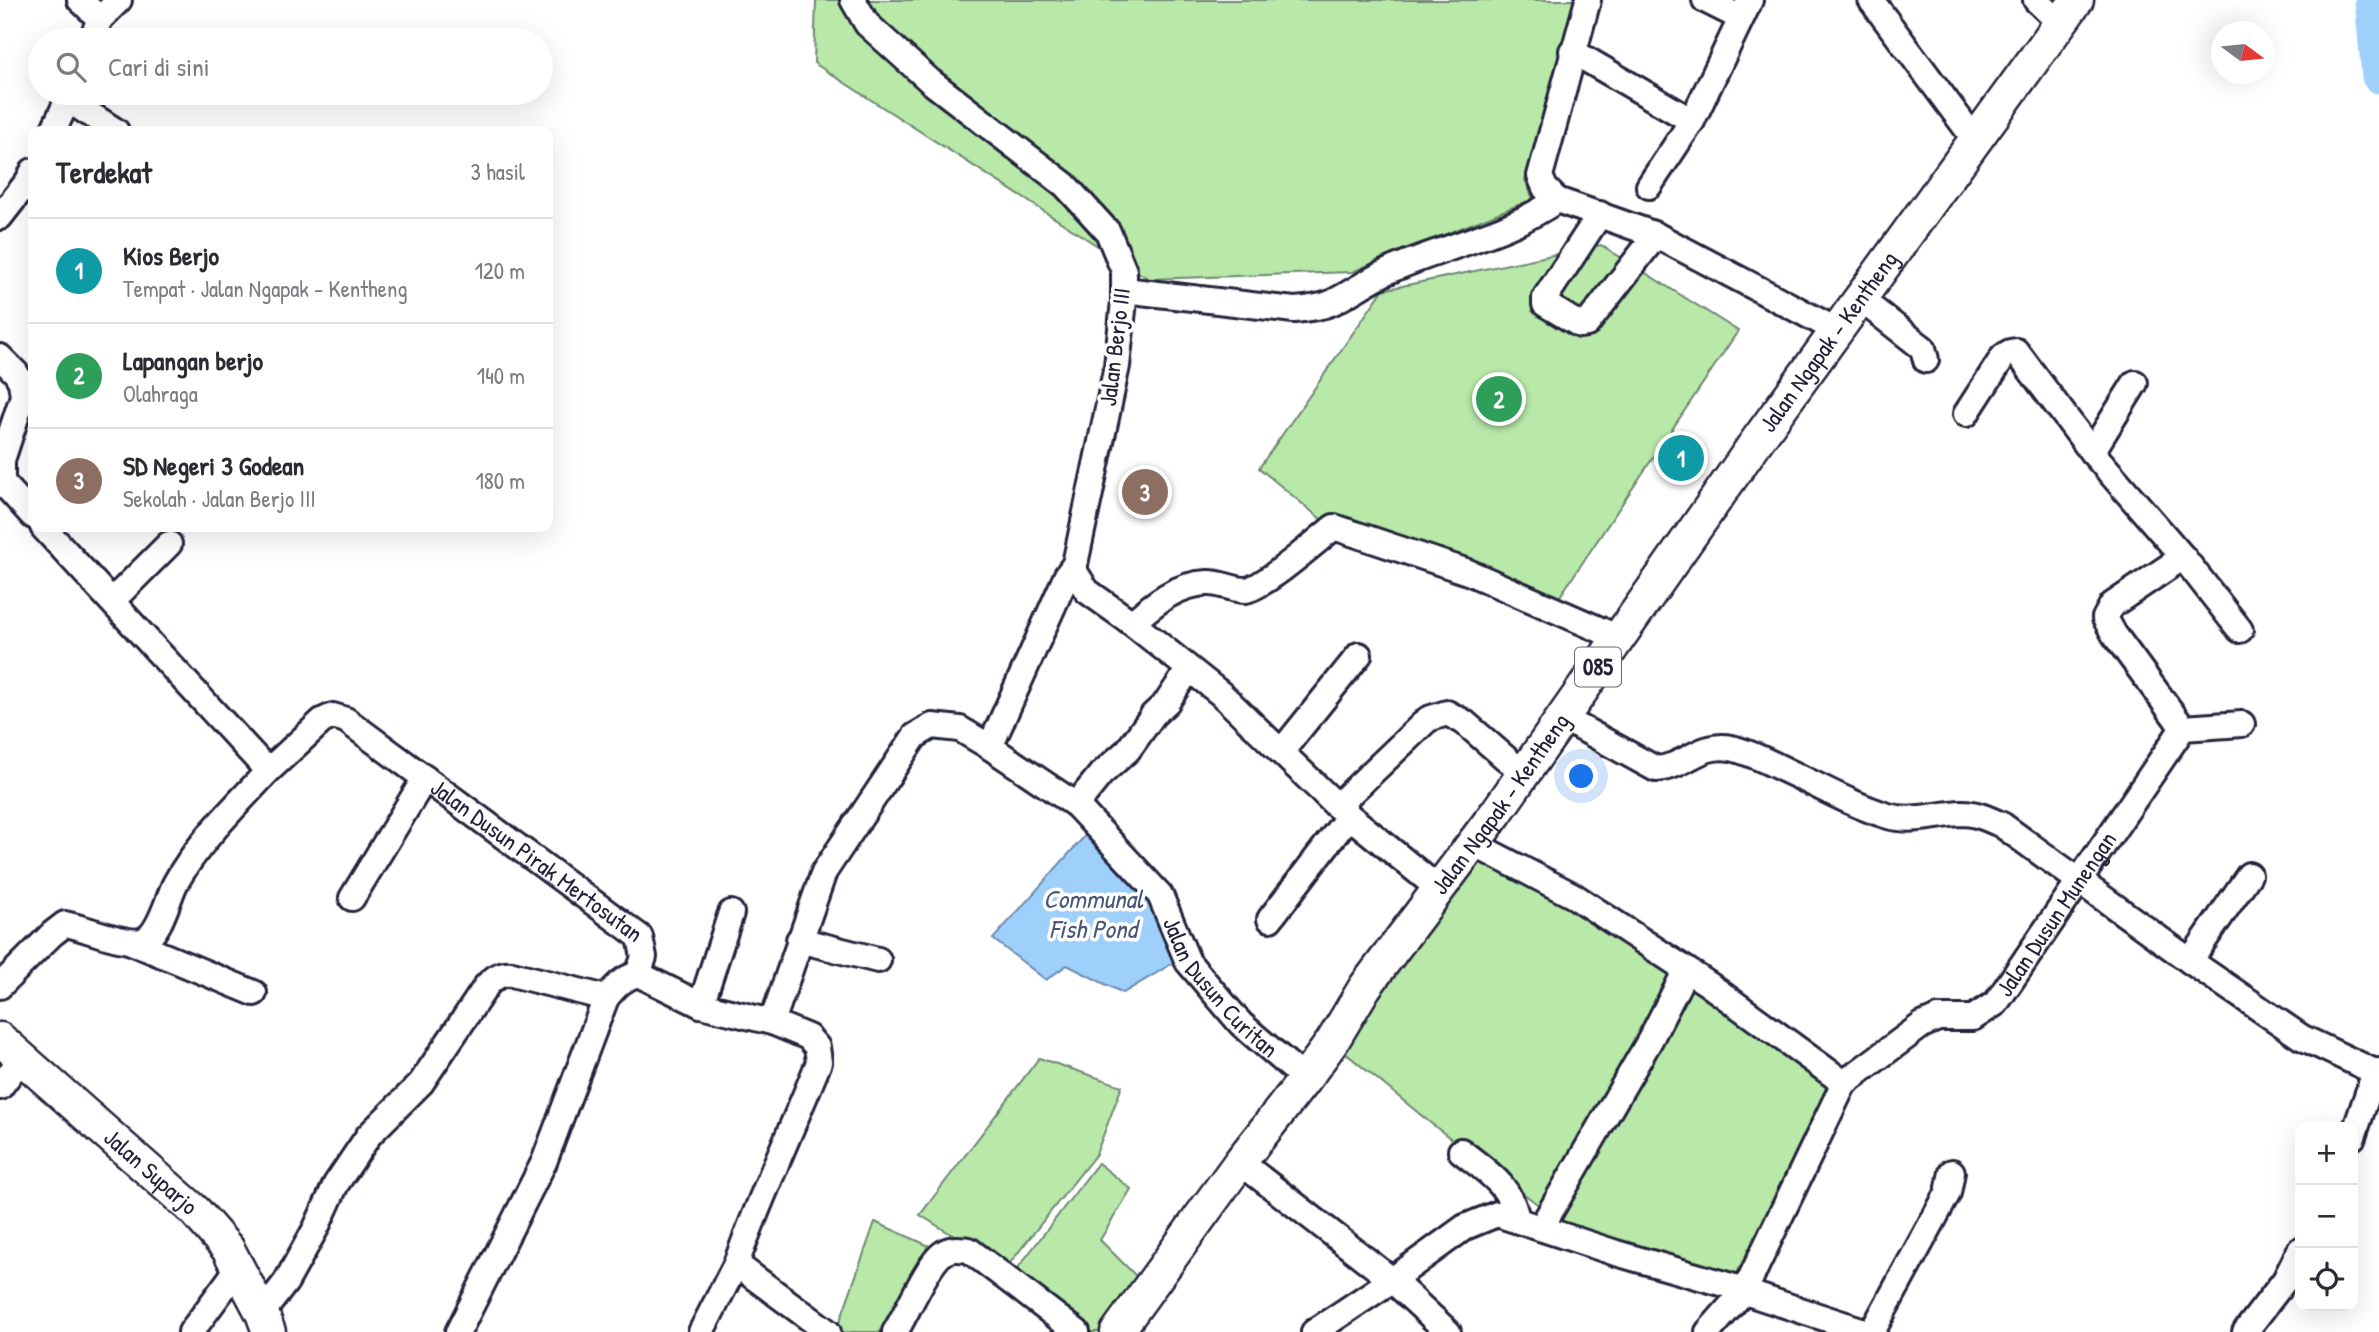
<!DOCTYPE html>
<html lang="id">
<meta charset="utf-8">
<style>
:root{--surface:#fff;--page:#f7f7f7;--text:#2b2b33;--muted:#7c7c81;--line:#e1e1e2;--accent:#ea580c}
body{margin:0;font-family:"Patrick Hand",sans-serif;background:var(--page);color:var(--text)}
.controls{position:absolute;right:21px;bottom:21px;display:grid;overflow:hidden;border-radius:14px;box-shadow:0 7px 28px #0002}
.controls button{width:63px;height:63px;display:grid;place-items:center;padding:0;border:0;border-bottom:2px solid var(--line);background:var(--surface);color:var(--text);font:35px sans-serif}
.compass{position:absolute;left:2211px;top:21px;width:63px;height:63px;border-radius:50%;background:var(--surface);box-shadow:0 7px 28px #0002;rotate:105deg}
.you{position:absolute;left:1582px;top:777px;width:24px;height:24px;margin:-18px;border:5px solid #fff;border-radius:50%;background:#1a73e8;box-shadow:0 0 0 10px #1a73e833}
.badge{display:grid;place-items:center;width:46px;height:46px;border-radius:50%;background:var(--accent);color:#fff;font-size:23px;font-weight:700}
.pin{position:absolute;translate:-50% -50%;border:4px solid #fff;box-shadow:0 2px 7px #0006}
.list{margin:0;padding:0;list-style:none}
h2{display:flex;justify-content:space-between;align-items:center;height:91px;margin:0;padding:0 28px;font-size:30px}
h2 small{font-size:23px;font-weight:400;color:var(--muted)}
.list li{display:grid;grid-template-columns:46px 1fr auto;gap:21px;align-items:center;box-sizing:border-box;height:105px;padding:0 28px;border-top:2px solid var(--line)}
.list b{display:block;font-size:26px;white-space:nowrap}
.list p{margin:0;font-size:23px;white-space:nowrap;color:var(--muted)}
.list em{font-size:23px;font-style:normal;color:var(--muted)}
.icon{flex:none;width:38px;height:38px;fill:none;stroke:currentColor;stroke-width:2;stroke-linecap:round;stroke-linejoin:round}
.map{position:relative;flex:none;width:2379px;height:1332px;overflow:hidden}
.search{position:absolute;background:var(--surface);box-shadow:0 7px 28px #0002;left:28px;top:28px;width:525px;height:77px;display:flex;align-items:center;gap:18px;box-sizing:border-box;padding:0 24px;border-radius:38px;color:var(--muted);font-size:26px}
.panel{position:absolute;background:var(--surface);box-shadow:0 7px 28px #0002;left:28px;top:126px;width:525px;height:406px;border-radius:14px}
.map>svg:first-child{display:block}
.green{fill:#b9e9a9;stroke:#6e8672;stroke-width:2}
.water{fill:#9ed0fb;stroke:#6c8aae;stroke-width:2}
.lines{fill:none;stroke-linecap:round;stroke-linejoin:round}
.river{stroke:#9ed0fb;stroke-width:35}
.minor-casing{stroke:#22223b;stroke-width:30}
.major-casing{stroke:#22223b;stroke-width:37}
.minor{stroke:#fff;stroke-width:24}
.major{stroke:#fff;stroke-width:32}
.labels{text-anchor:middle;stroke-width:7;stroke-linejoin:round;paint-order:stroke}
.shield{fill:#fff;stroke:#646476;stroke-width:2}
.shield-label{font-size:23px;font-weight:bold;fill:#22223b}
.street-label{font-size:24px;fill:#22223b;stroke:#fff}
.water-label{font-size:26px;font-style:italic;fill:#475675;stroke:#fff}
</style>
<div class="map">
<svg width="2379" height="1332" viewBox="0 0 2379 1332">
<rect width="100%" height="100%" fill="#fff"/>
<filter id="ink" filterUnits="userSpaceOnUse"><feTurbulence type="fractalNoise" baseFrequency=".0143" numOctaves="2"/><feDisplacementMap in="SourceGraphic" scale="14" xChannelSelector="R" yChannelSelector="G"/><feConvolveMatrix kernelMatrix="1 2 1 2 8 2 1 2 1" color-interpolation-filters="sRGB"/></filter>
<g filter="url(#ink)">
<!-- green -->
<path class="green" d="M816,0H1580L1525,180L1533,199L1352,272L1149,279L814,63Z
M1601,245L1738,331L1548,614L1334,530L1259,468L1383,290Z
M1472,843L1844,1083L1751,1294L1605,1241L1557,1219L1433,1125L1332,1042Z
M1039,1058L1122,1086L1096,1154L1006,1268L920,1215Z
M1098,1163L1131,1189L1100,1240L1141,1281L1105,1332H1087L1014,1273Z
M875,1222L943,1252L895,1332H836Z"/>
<!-- water -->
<path class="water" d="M1090,830L1157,897L1183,957L1123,993L1067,965L1046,980L993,939Z"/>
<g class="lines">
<!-- river -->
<path class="river" d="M2372,0L2379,76"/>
<defs>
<g id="minor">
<path d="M80,0L100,19"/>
<path d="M853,0L867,24L930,81L1065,185L1108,232L1124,271V301L1117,366L1075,564L1067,575L990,747"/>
<path d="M1588,0L1540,176L1545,188L1557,200L1656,235L1836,330"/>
<path d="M1705,0L1741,18"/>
<path d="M1871,0L1976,141"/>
<path d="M2036,0L2060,23"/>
<path d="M91,40L100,19L119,0"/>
<path d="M1572,51L1692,121"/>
<path d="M68,100L116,131"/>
<path d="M53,131L71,93"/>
<path d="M1649,186L1692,121L1750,0"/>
<path d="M1600,214L1545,298V304L1580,325L1587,324L1656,235"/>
<path d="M0,217L28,181L33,171"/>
<path d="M1124,290L1294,310C1306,309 1319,308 1331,303C1352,293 1371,278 1393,269C1448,245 1506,235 1557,200"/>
<path d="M1859,298L1919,345L1923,348L1926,360"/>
<path d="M0,357L16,373L21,382L23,396L2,460V482L33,516"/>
<path d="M1966,414L2003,357L2010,352L2016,351L2092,452L2183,557L2240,630"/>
<path d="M2092,452L2135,383"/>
<path id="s1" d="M43,527L268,771L322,721L333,716L346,720L640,937L644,957L638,974L701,1005L772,1022L808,1037L817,1047L819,1062C792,1129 761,1195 736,1264L828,1332"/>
<path d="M1075,564V572L1087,591L1132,623L1221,694L1337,806L1439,889"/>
<path d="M112,601L169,544"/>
<path d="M1132,623C1153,604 1177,584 1207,583C1220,582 1233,590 1245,590C1262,589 1318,540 1334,527L1468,572L1619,638"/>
<path d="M1563,718L1656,769C1684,768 1700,742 1731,748C1750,752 1768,762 1785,770C1819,786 1852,805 1888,816C1912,823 1937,814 1962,813C1976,813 1989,819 2002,825L2190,961L2301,1037L2375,1072L2379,1071"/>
<path d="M2183,728L2114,634L2105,618L2112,605L2183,557"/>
<path d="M1281,752L1359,655"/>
<path d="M1076,805L1101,774L1128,750L1153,715L1167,702L1189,669"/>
<path d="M1337,806L1428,719L1447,713L1464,722L1524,774"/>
<path d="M1472,843L1574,896L1708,984L1844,1083"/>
<path d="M352,898L425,778"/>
<path d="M1270,919L1349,816"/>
<path d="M799,940L878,960"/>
<path d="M131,942L254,993"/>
<path d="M2190,961L2249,875"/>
<path d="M0,986L52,934L65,924C84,927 128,947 144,940C160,933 168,898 175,884C198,842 236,806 268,771"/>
<path d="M701,1005L731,913"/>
<path id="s2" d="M772,1022L824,872L915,736L932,726L960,729L990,747L1076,805L1160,895L1188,962L1241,1024L1305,1079"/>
<path d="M0,1087L21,1059"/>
<path d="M2353,1137L2375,1072"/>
<path d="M1461,1151C1487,1172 1511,1185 1517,1220"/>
<path d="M1240,1162L1392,1280L1448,1332"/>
<path d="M1541,1228L1650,1040L1686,970"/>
<path d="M262,1313L286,1282L316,1228L336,1184L369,1135L421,1083L487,985C495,977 500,973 512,974L606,998"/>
<path d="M191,1332L239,1267"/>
<path d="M458,1332L544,1162L606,998C616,986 623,978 638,974"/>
<path d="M701,1332L736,1264"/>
<path d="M895,1332C907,1313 927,1265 942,1254C950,1247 960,1249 969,1250L1077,1332"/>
<path d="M1314,1332L1392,1280L1465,1227L1497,1214L1616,1253L1745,1290L1751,1294L1867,1332"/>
<path id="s3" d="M1708,1332L1745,1290L1844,1083L1922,1025L1938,1018H1973L1996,1003L2183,728L2242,724"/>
<path d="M1872,1332L1948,1193L1952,1172"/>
<path d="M2245,1332L2285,1280L2300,1250"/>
</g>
<g id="major">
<path id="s4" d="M0,1039L195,1211L228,1249L262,1313L269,1332"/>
<path id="s5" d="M1117,1332L1240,1162L1305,1079L1332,1042L1365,987L1496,813L1756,442L2077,0"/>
</g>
</defs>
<!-- minor casing -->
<use href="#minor" class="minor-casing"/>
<!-- major casing -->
<use href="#major" class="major-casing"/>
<!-- minor -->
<use href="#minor" class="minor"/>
<!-- major -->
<use href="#major" class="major"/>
</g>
</g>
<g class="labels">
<!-- shield labels -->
<rect class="shield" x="1575" y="647.5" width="46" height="39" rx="5"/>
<g class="shield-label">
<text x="1598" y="675">085</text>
</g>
<!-- street labels -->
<g class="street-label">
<text dy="8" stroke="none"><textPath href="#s5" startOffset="1220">Jalan Ngapak - Kentheng</textPath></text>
<text transform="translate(1115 347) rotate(-83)" y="8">Jalan Berjo III</text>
<text dy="8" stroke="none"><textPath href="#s5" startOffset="653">Jalan Ngapak - Kentheng</textPath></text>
<text dy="8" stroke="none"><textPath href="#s1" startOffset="668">Jalan Dusun Pirak Mertosutan</textPath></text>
<text dy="8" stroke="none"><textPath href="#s3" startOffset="570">Jalan Dusun Munengan</textPath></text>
<text dy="8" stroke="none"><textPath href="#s2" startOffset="744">Jalan Dusun Curitan</textPath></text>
<text dy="8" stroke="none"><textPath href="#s4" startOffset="201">Jalan Suparjo</textPath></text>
</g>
<!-- water labels -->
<g class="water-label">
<text x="1093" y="908">Communal<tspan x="1093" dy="30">Fish Pond</tspan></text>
</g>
</g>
</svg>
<div class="controls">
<button>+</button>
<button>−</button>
<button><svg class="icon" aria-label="locate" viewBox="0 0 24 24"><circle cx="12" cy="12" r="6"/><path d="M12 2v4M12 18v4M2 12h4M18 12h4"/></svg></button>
</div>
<svg class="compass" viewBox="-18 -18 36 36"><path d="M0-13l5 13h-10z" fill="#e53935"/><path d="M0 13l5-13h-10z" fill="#7c7c81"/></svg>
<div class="you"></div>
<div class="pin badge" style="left:1681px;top:458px;background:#0f9aa8">1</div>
<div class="pin badge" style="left:1499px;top:399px;background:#2e9e5b">2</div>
<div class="pin badge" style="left:1145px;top:492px;background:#8d6e63">3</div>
<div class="search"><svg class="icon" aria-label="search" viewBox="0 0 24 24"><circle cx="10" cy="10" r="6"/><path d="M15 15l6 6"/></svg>Cari di sini</div>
<section class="panel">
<h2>Terdekat<small>3 hasil</small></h2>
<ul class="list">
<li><span class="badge" style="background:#0f9aa8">1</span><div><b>Kios Berjo</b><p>Tempat · Jalan Ngapak - Kentheng</p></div><em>120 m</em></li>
<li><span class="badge" style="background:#2e9e5b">2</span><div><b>Lapangan berjo</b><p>Olahraga</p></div><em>140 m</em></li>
<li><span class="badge" style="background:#8d6e63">3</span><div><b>SD Negeri 3 Godean</b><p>Sekolah · Jalan Berjo III</p></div><em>180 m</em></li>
</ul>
</section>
</div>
